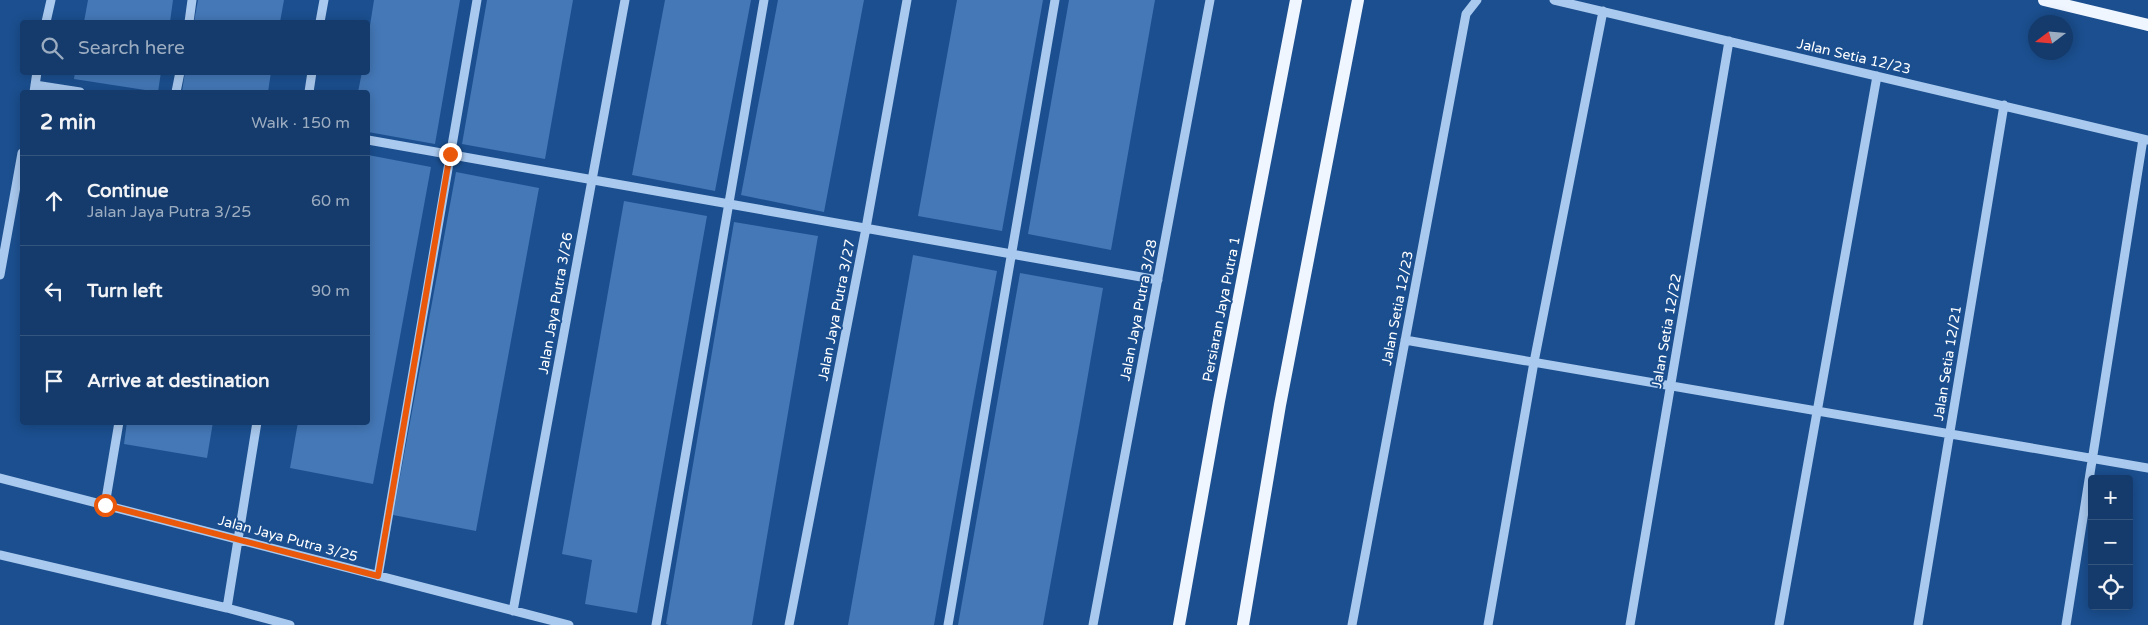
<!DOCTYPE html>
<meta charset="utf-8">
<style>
:root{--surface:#143b6b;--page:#214673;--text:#f1f3f6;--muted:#9dadc1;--line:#33557e}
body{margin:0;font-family:"Varela Round",sans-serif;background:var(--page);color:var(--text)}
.controls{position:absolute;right:15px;bottom:15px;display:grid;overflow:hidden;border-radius:5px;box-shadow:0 2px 12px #0003}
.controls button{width:45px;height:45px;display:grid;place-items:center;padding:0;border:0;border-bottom:1px solid var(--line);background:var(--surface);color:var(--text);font:25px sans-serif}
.compass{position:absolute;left:2028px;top:15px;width:45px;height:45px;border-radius:50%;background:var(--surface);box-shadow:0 2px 12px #0003;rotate:254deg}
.stop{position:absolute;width:15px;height:15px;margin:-11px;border:4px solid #ea580c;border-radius:50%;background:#fff}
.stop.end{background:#ea580c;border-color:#fff;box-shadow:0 1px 5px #0008}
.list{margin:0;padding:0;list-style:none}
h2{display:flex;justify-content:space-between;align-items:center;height:65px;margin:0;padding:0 20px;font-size:21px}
h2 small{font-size:16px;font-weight:400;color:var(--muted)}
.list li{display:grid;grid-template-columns:32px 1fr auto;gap:15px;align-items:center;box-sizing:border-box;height:90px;padding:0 20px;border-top:1px solid var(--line)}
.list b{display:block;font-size:19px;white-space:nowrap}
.list p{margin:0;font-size:16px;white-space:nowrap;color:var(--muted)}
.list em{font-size:16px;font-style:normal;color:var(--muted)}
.icon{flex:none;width:28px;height:28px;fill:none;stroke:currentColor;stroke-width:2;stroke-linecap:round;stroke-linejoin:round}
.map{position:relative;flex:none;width:2148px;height:625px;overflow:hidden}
.search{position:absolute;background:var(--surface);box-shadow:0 2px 12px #0003;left:20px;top:20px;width:350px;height:55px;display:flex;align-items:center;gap:12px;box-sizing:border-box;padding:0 18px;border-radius:5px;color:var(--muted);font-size:19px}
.panel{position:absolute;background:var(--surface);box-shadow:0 2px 12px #0003;left:20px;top:90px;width:350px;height:335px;border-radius:5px}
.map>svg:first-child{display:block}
.building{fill:#4478b7}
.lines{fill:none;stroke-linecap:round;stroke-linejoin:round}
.minor{stroke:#a9c9ee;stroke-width:9}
.major{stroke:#f0f6ff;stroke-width:12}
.route{stroke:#ea580c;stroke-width:6}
.labels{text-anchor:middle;stroke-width:4;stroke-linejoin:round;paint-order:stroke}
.street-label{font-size:14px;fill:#fff;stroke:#1b4f8f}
</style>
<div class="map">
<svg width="2148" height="625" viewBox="0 0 2148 625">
<rect width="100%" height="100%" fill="#1b4f8f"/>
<!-- building -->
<path class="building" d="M88,0H173L170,22H84Z
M198,0H284L280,22H194Z
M374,0H460L435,144L368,132V92H358L362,72H368V38Z
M487,0H573L545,159L462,144Z
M665,0H751L715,191L632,175Z
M778,0H864L824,212L741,195Z
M957,0H1043L1002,231L918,216Z
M1069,0H1155L1111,250L1028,234Z
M75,72H161L158,92L74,79Z
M185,72H271L268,92H182Z
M368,155L431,167L373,484L290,468L298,422H368Z
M456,172L539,188L476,531L393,515Z
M624,201L707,216L637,613L585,604L592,560L562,554Z
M734,222L818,236L752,625H669L666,624Z
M913,255L997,271L973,403L934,625H848Z
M1020,273L1103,288L1080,421L1043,625H958Z
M127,422H213L207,458L124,444Z"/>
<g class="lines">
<!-- minor -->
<path class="minor" d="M1554,0L2148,140
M46,22L51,0
M189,22L192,0
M320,22L324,0
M35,85L80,92
M34,92L37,72
M176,92L180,72
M309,92L312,72
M368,140L1158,280
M0,275L22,153
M1405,340L2148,468
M0,478L569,625
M105,505L119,422
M0,555L227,608L290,625
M378,576L477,0
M227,608L257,422
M513,611L625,0
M656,625L764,0
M789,625L866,228L907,0
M948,625L1055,0
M1093,625L1210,0
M1352,625L1466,14L1477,0
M1488,625L1534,362L1603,11
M1630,625L1729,41
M1779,625L1877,76
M1918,625L2004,105
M2066,625L2143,139"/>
<!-- major -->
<path class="major" d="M2044,0L2148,25
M1179,625L1219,401L1296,0
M1243,625L1280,405L1358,0"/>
</g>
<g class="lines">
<!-- route -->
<path class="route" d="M105,505L378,576L450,154"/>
</g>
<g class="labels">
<!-- street labels -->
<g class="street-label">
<text transform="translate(1854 56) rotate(13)" y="5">Jalan Setia 12/23</text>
<text transform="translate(555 303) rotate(-80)" y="5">Jalan Jaya Putra 3/26</text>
<text transform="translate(1397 308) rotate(-79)" y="5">Jalan Setia 12/23</text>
<text transform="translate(1221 309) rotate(-79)" y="5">Persiaran Jaya Putra 1</text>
<text transform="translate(836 310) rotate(-79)" y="5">Jalan Jaya Putra 3/27</text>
<text transform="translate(1138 310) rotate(-79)" y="5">Jalan Jaya Putra 3/28</text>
<text transform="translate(1666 331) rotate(-80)" y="5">Jalan Setia 12/22</text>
<text transform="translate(1947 363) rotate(-81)" y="5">Jalan Setia 12/21</text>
<text transform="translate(288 538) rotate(15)" y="5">Jalan Jaya Putra 3/25</text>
</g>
</g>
</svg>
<div class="controls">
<button>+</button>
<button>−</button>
<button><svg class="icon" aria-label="locate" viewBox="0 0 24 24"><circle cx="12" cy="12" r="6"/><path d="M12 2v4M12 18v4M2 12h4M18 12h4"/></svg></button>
</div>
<svg class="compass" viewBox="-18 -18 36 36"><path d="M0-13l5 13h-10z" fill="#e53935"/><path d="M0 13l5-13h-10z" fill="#9dadc1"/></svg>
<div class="stop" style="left:105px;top:505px"></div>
<div class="stop end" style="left:450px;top:154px"></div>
<div class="search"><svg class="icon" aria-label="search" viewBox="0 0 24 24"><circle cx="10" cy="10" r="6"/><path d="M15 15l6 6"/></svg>Search here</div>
<section class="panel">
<h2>2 min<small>Walk · 150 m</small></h2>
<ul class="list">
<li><svg class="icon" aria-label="ahead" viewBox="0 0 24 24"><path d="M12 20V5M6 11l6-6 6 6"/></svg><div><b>Continue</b><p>Jalan Jaya Putra 3/25</p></div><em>60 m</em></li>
<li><svg class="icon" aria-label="left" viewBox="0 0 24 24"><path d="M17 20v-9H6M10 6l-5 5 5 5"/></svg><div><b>Turn left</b></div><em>90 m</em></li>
<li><svg class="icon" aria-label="arrive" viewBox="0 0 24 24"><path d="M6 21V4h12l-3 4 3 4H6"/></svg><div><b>Arrive at destination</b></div></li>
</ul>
</section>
</div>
